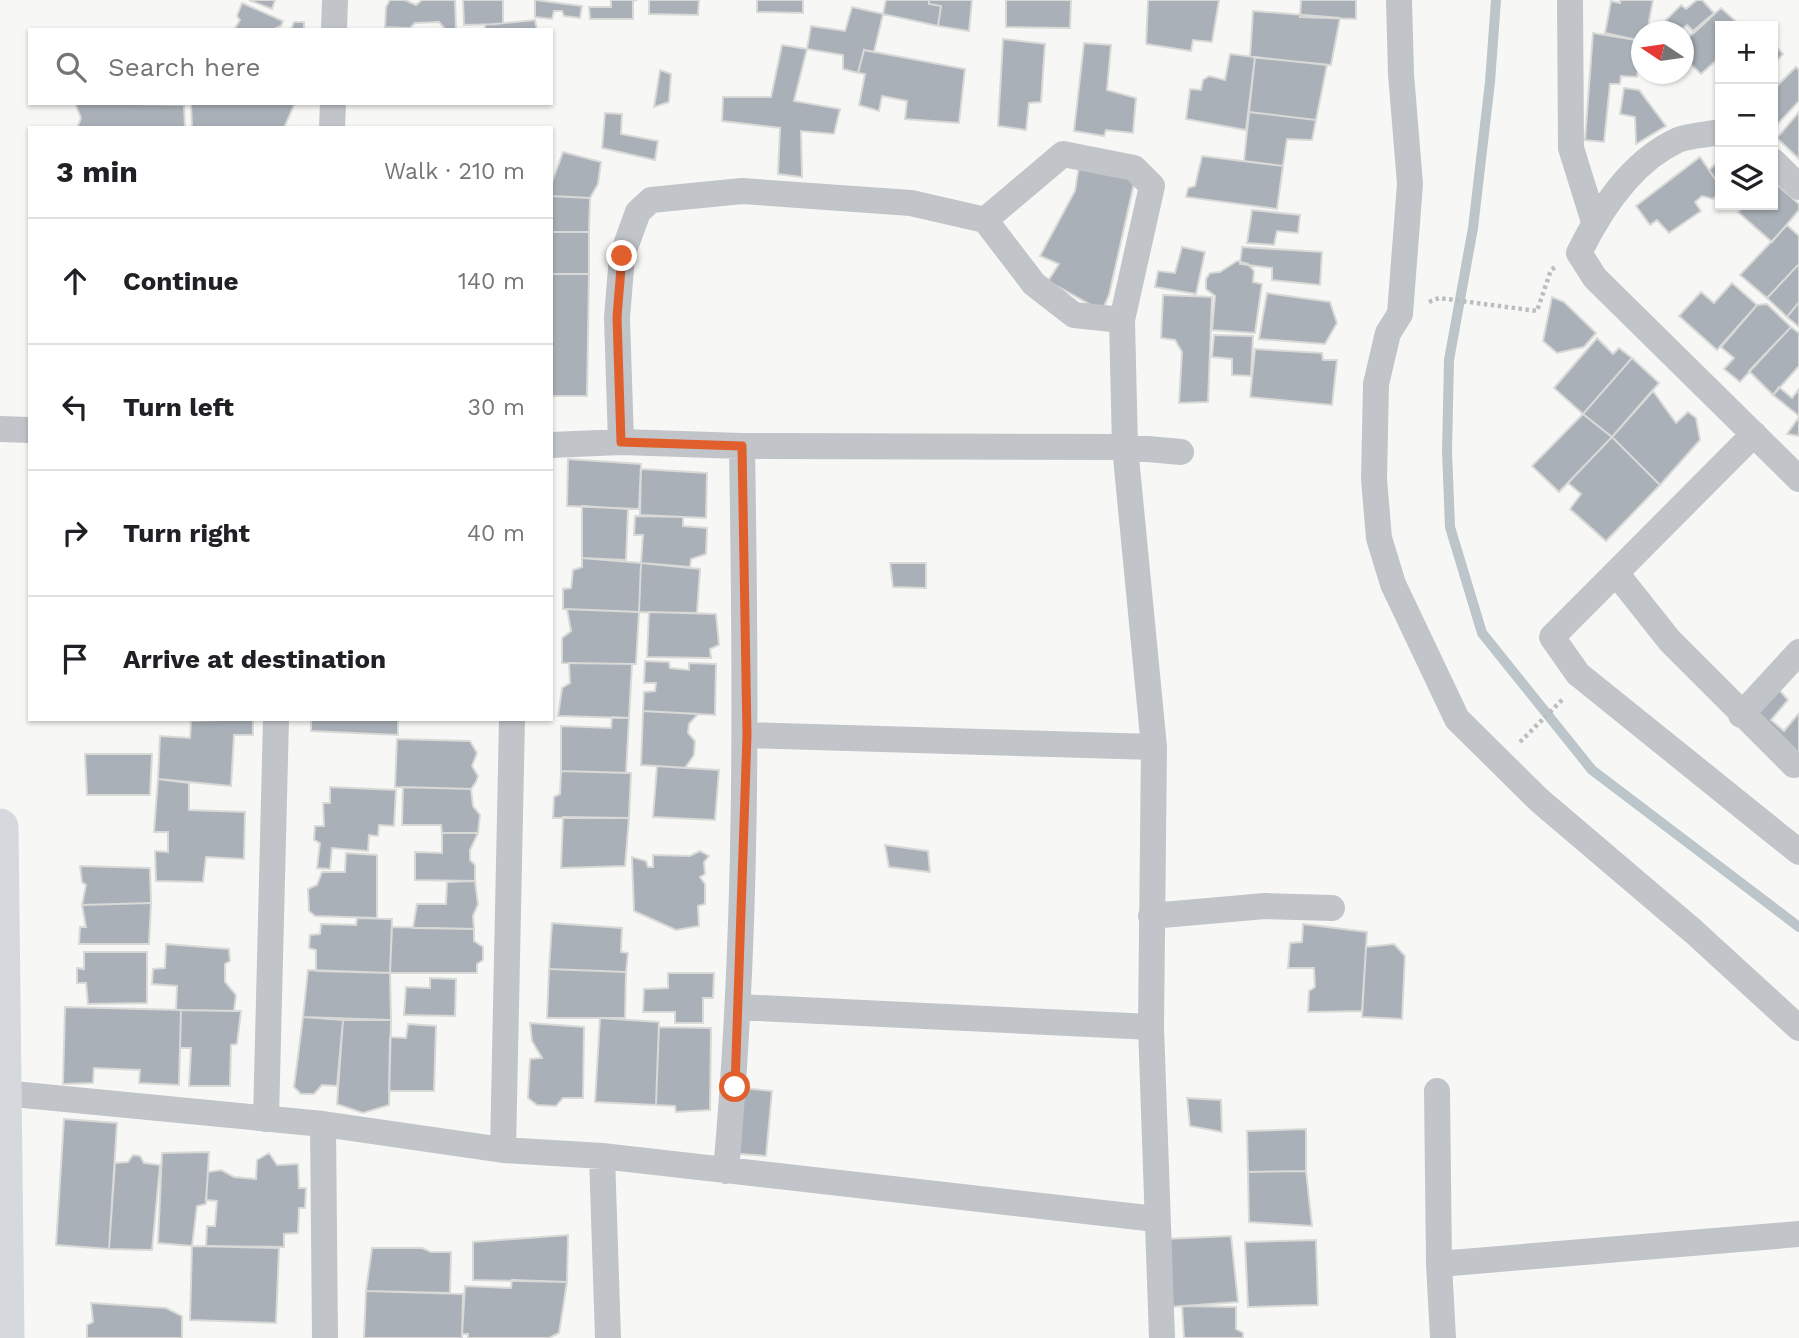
<!DOCTYPE html>
<meta charset="utf-8">
<style>
:root{--surface:#fff;--page:#f6f6f6;--text:#202124;--muted:#757577;--line:#e0e0e0}
body{margin:0;font-family:"Work Sans",sans-serif;background:var(--page);color:var(--text)}
.controls{position:absolute;right:21px;top:21px;display:grid;overflow:hidden;border-radius:0px;box-shadow:0 2px 5px #0004}
.controls button{width:63px;height:63px;display:grid;place-items:center;padding:0;border:0;border-bottom:2px solid var(--line);background:var(--surface);color:var(--text);font:35px sans-serif}
.compass{position:absolute;left:1631px;top:21px;width:63px;height:63px;border-radius:50%;background:var(--surface);box-shadow:0 2px 5px #0004;rotate:283deg}
.stop{position:absolute;width:21px;height:21px;margin:-16px;border:5px solid #e05f2d;border-radius:50%;background:#fff}
.stop.end{background:#e05f2d;border-color:#fff;box-shadow:0 2px 7px #0008}
.list{margin:0;padding:0;list-style:none}
h2{display:flex;justify-content:space-between;align-items:center;height:91px;margin:0;padding:0 28px;font-size:30px}
h2 small{font-size:23px;font-weight:400;color:var(--muted)}
.list li{display:grid;grid-template-columns:46px 1fr auto;gap:21px;align-items:center;box-sizing:border-box;height:126px;padding:0 28px;border-top:2px solid var(--line)}
.list b{display:block;font-size:26px;white-space:nowrap}
.list em{font-size:23px;font-style:normal;color:var(--muted)}
.icon{flex:none;width:38px;height:38px;fill:none;stroke:currentColor;stroke-width:2;stroke-linecap:round;stroke-linejoin:round}
.map{position:relative;flex:none;width:1799px;height:1338px;overflow:hidden}
.search{position:absolute;background:var(--surface);box-shadow:0 2px 5px #0004;left:28px;top:28px;width:525px;height:77px;display:flex;align-items:center;gap:18px;box-sizing:border-box;padding:0 24px;border-radius:0px;color:var(--muted);font-size:26px}
.panel{position:absolute;background:var(--surface);box-shadow:0 2px 5px #0004;left:28px;top:126px;width:525px;height:595px;border-radius:0px}
.map>svg:first-child{display:block}
.lines{fill:none;stroke-linecap:round;stroke-linejoin:round}
.stream{stroke:#bbc5ca;stroke-width:10}
.building{fill:#a9b0b7;stroke:#d9d9d7;stroke-width:2}
.path{stroke:#bbbdc0;stroke-width:4.5;stroke-dasharray:3.5 3.5;stroke-linecap:butt}
.street{stroke:#c1c4c8;stroke-width:26}
.secondary{stroke:#d5d9dd;stroke-width:37}
.route{stroke:#e05f2d;stroke-width:9}
</style>
<div class="map">
<svg width="1799" height="1338" viewBox="0 0 1799 1338">
<rect width="100%" height="100%" fill="#f7f8f5"/>
<g class="lines">
<!-- stream -->
<path class="stream" d="M1496,0L1490,82L1473,228L1449,360L1447,451L1450,527L1482,633L1592,770L1799,927"/>
</g>
<!-- building -->
<path class="building" d="M249,0H275L272,9Z
M390,0H405L416,5L422,0H455L456,29H445L439,22L415,23L410,28L385,27L386,7Z
M463,0H503V24L464,25Z
M535,0L582,6L580,18L564,16L562,11H554L552,19L535,17Z
M611,0H637L633,1V19H590L589,7H611Z
M649,0H699L698,15L649,14Z
M757,0H803V13L757,12Z
M886,0H929V4L941,6L938,26L883,14Z
M929,0H972L969,31L938,26L941,6L929,4Z
M1006,0H1071L1070,28L1006,27Z
M1148,0H1219L1212,42L1193,40L1191,51L1146,44Z
M1301,0H1356V19L1300,17Z
M1620,0H1653L1647,32H1642V41L1605,33L1611,1L1620,3Z
M1697,0H1702L1714,13L1693,31L1687,25L1677,32L1666,20L1681,5L1686,9Z
M242,3L283,21L281,26L271,30H234L240,20L237,16Z
M852,7L883,14L874,52L864,50L858,73L843,69V55L807,49L811,26L845,31Z
M1721,8L1741,26H1720V57L1701,74L1684,58V42Z
M1253,11L1340,18L1331,65L1250,57Z
M535,20L537,30H485V25Z
M294,22H304V30H291Z
M1593,33L1636,40L1634,56L1639,62L1637,77L1621,76L1620,84H1610L1604,142L1585,140Z
M1003,39L1045,44L1041,102L1029,103L1026,130L998,126Z
M1084,43L1111,45L1107,90L1136,98L1133,133L1106,130L1104,136L1074,131Z
M1773,43L1783,54L1773,65Z
M782,45L807,49L794,101L840,109L834,134L801,131L802,177L778,174L780,128L722,121L723,97H771Z
M864,50L965,69L959,123L905,119L907,101L882,96L879,111L859,105L865,74L858,73Z
M1230,54L1255,57L1246,130L1186,119L1190,89L1201,90L1203,80L1209,76L1225,80Z
M1255,57L1327,65L1316,120L1249,112Z
M1796,67L1799,70V101L1773,129V90Z
M660,70L671,74L669,102L654,107Z
M1624,88L1639,90L1666,126L1636,144L1635,117L1620,114Z
M75,103L184,105L185,128H77L81,118Z
M191,103H295L284,128H192Z
M1249,112L1316,120L1312,140L1287,139L1283,166L1244,161Z
M1799,112V159L1777,138Z
M605,113L622,114L621,134L658,141L655,160L602,148Z
M563,152L601,162L598,184L590,198L551,196V185Z
M1202,156L1283,166L1277,209L1186,197L1188,188L1195,186Z
M1700,157L1720,186V193L1713,199L1702,196L1695,202L1701,211L1669,233L1657,220L1650,225L1636,206Z
M1720,160V186L1709,170Z
M1079,166L1135,179L1109,295L1102,311L1048,281L1059,264L1040,256L1075,191Z
M1773,181L1799,204V210L1772,242L1738,212L1746,205H1773Z
M551,196L590,198L589,232H551Z
M1252,210L1300,215L1298,233L1277,231L1274,245L1247,243Z
M1787,225L1799,236V264L1767,298L1740,275Z
M551,232H589V274H551Z
M1182,247L1205,252L1196,294L1155,287L1158,271L1175,273Z
M1242,247L1322,252L1320,285L1272,280V268L1240,264Z
M1237,261L1248,264L1254,271L1253,282L1262,284L1255,333L1212,330L1215,296L1206,289V279L1210,273L1220,272Z
M1799,264V302L1787,317L1767,298Z
M551,274H589L587,396H551Z
M1732,283L1757,305L1717,350L1679,316L1701,292L1714,303Z
M1267,293L1330,302L1337,323L1325,344L1259,339Z
M1163,295L1212,297L1208,402L1179,403L1182,352L1175,340L1161,338Z
M1552,297L1564,302L1596,333L1584,347L1557,353L1543,341Z
M1799,302V327L1787,317Z
M1767,304L1791,327L1740,382L1724,369L1734,358L1721,347L1757,305Z
M1791,327L1799,333V366L1773,395L1749,371Z
M1214,335L1253,336L1251,376L1232,375V359L1212,357Z
M1597,338L1613,354L1619,348L1632,358L1583,414L1554,388Z
M1255,349L1322,353L1323,360H1337L1332,405L1250,397Z
M1632,358L1659,383L1612,437L1583,414Z
M1779,387L1792,398L1799,389V416L1773,395Z
M1653,391L1676,423L1688,412L1696,418L1700,440L1660,485L1612,437Z
M1583,414L1612,437L1559,492L1532,466Z
M1799,417V436L1787,434Z
M1612,437L1660,485L1606,541L1570,509L1581,494L1568,483Z
M568,459L641,464L639,509L567,506Z
M641,469L707,473L706,518L640,515Z
M582,506L628,509L626,560L582,558Z
M635,516L683,517V526L707,528L706,554L691,559L690,567L641,563L643,535H634Z
M582,558L641,563L639,612L563,609V589L571,588L573,570L582,567Z
M641,563L700,569L697,613L639,612Z
M890,563H926V588L893,587Z
M567,609L639,612L636,664L562,663V638L571,631Z
M649,612L716,614L719,645L710,649L711,658L647,657Z
M645,661L669,662L670,668L689,670V663L716,664L715,715L643,711L644,692L655,691L656,683H644Z
M569,663L632,664L629,718L558,716L562,688L570,683Z
M1775,685L1788,700L1771,720L1784,731L1799,713V767L1748,716Z
M643,711L698,714L689,724L688,733L695,741L694,755L685,768L641,765Z
M612,717L629,718L626,773L561,771V726L611,728Z
M253,719V735H234L231,786L158,779L160,736L190,738L191,721Z
M311,719H398V735L311,731Z
M397,739L470,741L477,753L472,766L478,776L476,782L471,789L395,787Z
M85,754H152L150,795H87Z
M657,766L719,770L715,820L653,817Z
M561,771L631,773L629,818H553L554,797L560,794Z
M158,779L189,783V810L245,812L244,859L206,857L203,882L156,881L155,851L168,852V832H154Z
M330,787L396,790L394,826L379,825L378,836L369,835L368,851L332,848L330,869L317,868L320,843L314,840L315,826H324L323,803H330Z
M403,787L471,789L473,806L480,815L478,833H442L441,825H402Z
M563,817L629,818L625,866L561,868Z
M442,833H478L470,850V860L475,865V881L415,880V852L442,853Z
M885,845L928,851L930,872L889,867Z
M700,851L709,856L704,862L705,874L700,877L705,884V904L698,906L699,926L676,930L634,911L632,857L646,861L648,867H653V855L690,856Z
M346,853L377,855V918L315,916L309,911L308,889L317,885L322,872H345Z
M80,866L150,868L151,903L82,905L86,885L82,882Z
M475,881L478,904L473,916L474,929L413,928L417,904H446L447,882Z
M151,903L149,944H79L80,927H86L82,905Z
M357,918L392,919L390,973L316,971V950L309,948L310,935L320,934L321,924L356,925Z
M552,923L622,928L621,952L628,953L626,972L549,969Z
M1303,924L1367,932L1362,1011L1308,1012L1309,991L1315,987L1314,968H1288L1290,943L1302,942Z
M392,927L474,929V941L483,947V960L477,964V973H390Z
M166,944L229,949L230,961L225,964V982L236,995L234,1011L176,1010L177,986L152,984L153,969L165,968Z
M1394,944L1405,956L1402,1019L1362,1017L1366,947Z
M84,952H147V1003L88,1004L86,983H77V968L84,969Z
M549,969L626,972L625,1018H547Z
M308,970L390,973L391,1020L303,1017Z
M668,973H714L713,998H703V1023H675V1012H643L644,989L668,988Z
M430,978L456,979L455,1016L404,1015L406,987L430,988Z
M65,1007L181,1010L179,1085L139,1083L140,1070L94,1068L93,1083L63,1084Z
M181,1010L241,1011L237,1044L231,1045L230,1086H189L191,1048H180Z
M303,1017L343,1020L337,1086L322,1085L314,1094H301L294,1087Z
M600,1018L659,1022L656,1105L595,1102Z
M343,1020H391L389,1105L363,1113L337,1104Z
M530,1023L584,1027L583,1098H563L556,1106L537,1105L528,1098L530,1059L542,1058L532,1041Z
M408,1024L436,1026L434,1091H389L390,1037L406,1038Z
M659,1027L711,1028L710,1110L676,1112L675,1106L656,1105Z
M735,1087L772,1091L766,1156L728,1153Z
M1187,1098L1221,1100L1222,1132L1190,1126Z
M64,1119L117,1123L109,1249L56,1245Z
M1306,1129V1171L1248,1172L1247,1131Z
M209,1152L206,1204L197,1206L192,1246L158,1243L162,1153Z
M269,1153L277,1165L298,1164L299,1188H306L305,1208H299L298,1233L284,1234V1247L206,1246L207,1226H215L217,1201L206,1200L208,1172L221,1170L234,1177L256,1179L257,1160Z
M133,1155L140,1156L144,1163L160,1165L152,1250L109,1249L115,1163L128,1162Z
M1306,1171L1312,1226L1249,1222L1248,1172Z
M568,1235L567,1282L473,1280V1242Z
M1231,1236L1238,1302L1169,1307L1165,1239Z
M1316,1240L1318,1305L1248,1307L1245,1242Z
M192,1246L279,1248L276,1323L190,1320Z
M372,1248H422L431,1252H451L450,1293L366,1291Z
M512,1280L567,1282L559,1333L549,1338H468V1334H462L465,1286L511,1288Z
M366,1291L463,1294L462,1338H364Z
M91,1303L166,1308L182,1316V1338H87V1325L93,1322Z
M1182,1306L1236,1307V1329L1243,1333V1338H1184Z"/>
<g class="lines">
<!-- path -->
<path class="path" d="M1429,302L1439,298L1537,311L1551,270L1557,266
M1520,742L1563,699"/>
<!-- street -->
<path class="street" d="M1399,0L1401,74L1410,184L1400,314L1388,333L1376,384L1374,479L1379,538L1393,584L1457,719L1539,800L1693,931L1799,1028
M1570,0L1571,148L1594,222
M334,30L335,0
M332,128L333,103
M1720,132C1707,135 1689,135 1678,140C1632,161 1600,210 1579,253L1595,278L1799,479
M1773,161L1799,187
M985,220L1034,284L1074,315L1122,320
M0,429L30,430
M1754,434L1552,637L1578,674L1799,852
M621,442L617,318L622,256L638,212L651,200L742,191L911,203L985,220L1063,154L1134,168L1152,186L1122,320L1125,447L1154,747L1151,1027L1162,1338
M551,445L621,442L742,446L1125,447L1181,452
M1616,573L1670,641L1794,765
M1741,715L1799,652
M747,735L1154,747
M1151,916L1265,906L1332,908
M739,1007L1151,1027
M1437,1091L1439,1264L1443,1338
M3,1093L323,1124L503,1150L602,1156L1156,1219
M266,1119L276,719
M323,1124L325,1338
M503,1150L512,719
M602,1156L608,1338
M726,1171C748,928 746,690 742,446
M1439,1264L1799,1234"/>
<!-- secondary -->
<path class="secondary" d="M0,827L6,1338"/>
</g>
<g class="lines">
<!-- route -->
<path class="route" d="M622,256L617,317L621,442L742,446L747,735L735,1087"/>
</g>
</svg>
<div class="controls">
<button>+</button>
<button>−</button>
<button><svg class="icon" aria-label="layers" viewBox="0 0 24 24"><path d="M12 4l9 5-9 5-9-5zM3 14l9 5 9-5"/></svg></button>
</div>
<svg class="compass" viewBox="-18 -18 36 36"><path d="M0-13l5 13h-10z" fill="#e53935"/><path d="M0 13l5-13h-10z" fill="#757577"/></svg>
<div class="stop" style="left:735px;top:1087px"></div>
<div class="stop end" style="left:622px;top:256px"></div>
<div class="search"><svg class="icon" aria-label="search" viewBox="0 0 24 24"><circle cx="10" cy="10" r="6"/><path d="M15 15l6 6"/></svg>Search here</div>
<section class="panel">
<h2>3 min<small>Walk · 210 m</small></h2>
<ul class="list">
<li><svg class="icon" aria-label="ahead" viewBox="0 0 24 24"><path d="M12 20V5M6 11l6-6 6 6"/></svg><div><b>Continue</b></div><em>140 m</em></li>
<li><svg class="icon" aria-label="left" viewBox="0 0 24 24"><path d="M17 20v-9H6M10 6l-5 5 5 5"/></svg><div><b>Turn left</b></div><em>30 m</em></li>
<li><svg class="icon" aria-label="right" viewBox="0 0 24 24"><path d="M7 20v-9h11M14 6l5 5-5 5"/></svg><div><b>Turn right</b></div><em>40 m</em></li>
<li><svg class="icon" aria-label="arrive" viewBox="0 0 24 24"><path d="M6 21V4h12l-3 4 3 4H6"/></svg><div><b>Arrive at destination</b></div></li>
</ul>
</section>
</div>
